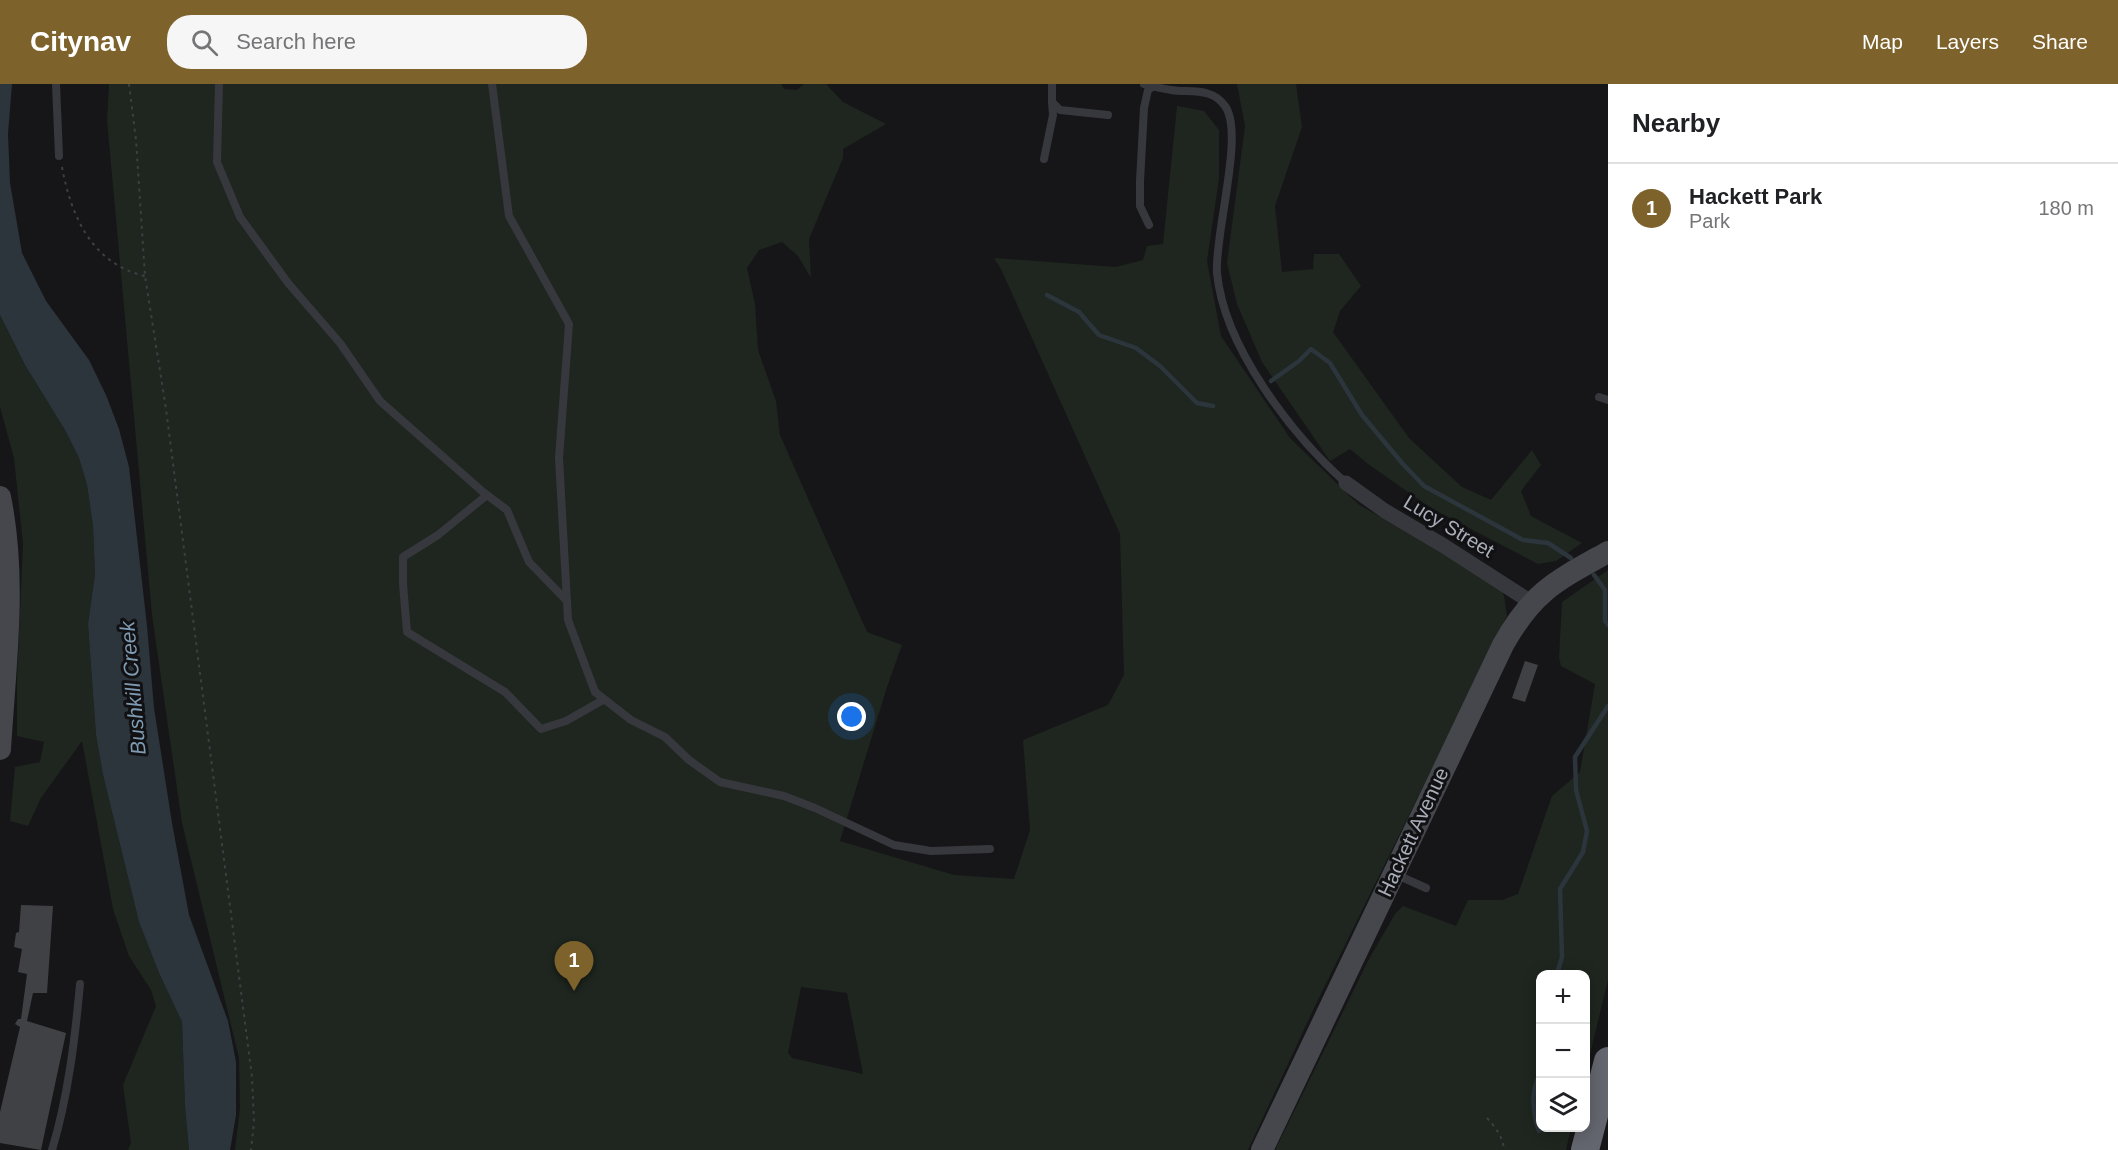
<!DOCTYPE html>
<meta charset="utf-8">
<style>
:root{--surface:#fff;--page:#f6f6f6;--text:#202124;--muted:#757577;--line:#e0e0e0;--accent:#7e622b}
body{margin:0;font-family:Arial,sans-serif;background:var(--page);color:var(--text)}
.controls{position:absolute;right:18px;bottom:18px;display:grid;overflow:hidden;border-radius:12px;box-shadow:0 3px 15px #0003}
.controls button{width:54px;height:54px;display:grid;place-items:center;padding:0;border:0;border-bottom:2px solid var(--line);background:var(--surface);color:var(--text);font:30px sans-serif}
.you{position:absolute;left:852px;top:633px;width:21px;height:21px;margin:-15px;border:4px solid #fff;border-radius:50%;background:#1a73e8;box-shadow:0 0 0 9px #1a73e833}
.badge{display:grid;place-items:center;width:39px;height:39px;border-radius:50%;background:var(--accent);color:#fff;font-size:20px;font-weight:700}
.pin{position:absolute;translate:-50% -50px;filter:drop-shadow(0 2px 3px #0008)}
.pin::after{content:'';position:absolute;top:32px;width:21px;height:18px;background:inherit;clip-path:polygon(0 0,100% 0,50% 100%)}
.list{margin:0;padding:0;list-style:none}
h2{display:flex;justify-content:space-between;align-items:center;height:78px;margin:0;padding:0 24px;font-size:26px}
h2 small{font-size:20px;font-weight:400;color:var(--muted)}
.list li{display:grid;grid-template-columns:39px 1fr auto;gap:18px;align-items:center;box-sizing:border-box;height:90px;padding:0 24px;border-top:2px solid var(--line)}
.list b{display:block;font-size:22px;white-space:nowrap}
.list p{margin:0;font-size:20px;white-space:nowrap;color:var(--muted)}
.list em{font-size:20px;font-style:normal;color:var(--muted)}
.icon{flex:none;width:33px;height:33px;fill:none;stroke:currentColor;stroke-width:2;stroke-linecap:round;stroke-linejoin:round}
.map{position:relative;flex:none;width:1608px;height:1066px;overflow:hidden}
header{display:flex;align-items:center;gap:36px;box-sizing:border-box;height:84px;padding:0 30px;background:var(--accent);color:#fff}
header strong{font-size:28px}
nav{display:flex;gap:33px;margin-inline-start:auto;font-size:21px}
.search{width:420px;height:54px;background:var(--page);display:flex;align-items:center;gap:15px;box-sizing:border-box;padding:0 21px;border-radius:24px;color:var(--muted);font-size:22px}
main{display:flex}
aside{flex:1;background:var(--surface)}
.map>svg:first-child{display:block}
.green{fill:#1e261f;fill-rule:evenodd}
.water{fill:#2c353c}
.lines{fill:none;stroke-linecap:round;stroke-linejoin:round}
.stream{stroke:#2c353c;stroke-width:4.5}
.building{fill:#404145}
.path{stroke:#3d3f44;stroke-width:2;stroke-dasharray:3 4.5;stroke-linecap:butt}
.service{stroke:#37383d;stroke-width:8}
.minor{stroke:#37383d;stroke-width:15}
.secondary{stroke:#45474d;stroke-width:22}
.motorway{stroke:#63666e;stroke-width:28}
.labels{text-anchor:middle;stroke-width:6;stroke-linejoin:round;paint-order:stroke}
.street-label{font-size:20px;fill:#a8adb8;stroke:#111113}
.water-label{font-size:21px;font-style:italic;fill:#7f9bb3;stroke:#111113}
</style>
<header>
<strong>Citynav</strong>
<div class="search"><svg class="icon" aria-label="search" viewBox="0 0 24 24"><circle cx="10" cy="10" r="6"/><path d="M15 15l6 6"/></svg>Search here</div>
<nav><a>Map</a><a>Layers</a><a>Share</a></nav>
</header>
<main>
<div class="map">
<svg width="1608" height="1066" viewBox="0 0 1608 1066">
<rect width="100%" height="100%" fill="#161618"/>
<!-- green -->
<path class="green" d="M109,0H781L784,5L797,6L804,0H826L843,18L886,40L843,65V74L809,155L811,194L798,172L782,158L759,166L747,184L755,220L758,266L776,317L780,351L867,548L902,561L887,603L840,757L954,791L1014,795L1030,746L1023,656L1108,621L1124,591L1120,450L1001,185L994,174L1116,183L1143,176L1147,162L1163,160L1177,22L1204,27L1219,46V94L1207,177L1221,252L1290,354L1358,420L1501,504L1504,512L1507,532L1314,924L1248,1066H235L240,1024L239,974L182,739L152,531L107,36ZM801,903L847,909L863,990L792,974L788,969Z
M1237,0H1296L1302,43L1275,122L1282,188L1313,185L1314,170H1339L1361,202L1340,227L1333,248L1409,354L1462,403L1491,416L1532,366L1541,381L1521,407L1531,432L1582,459L1556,477L1538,480L1431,424L1368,380L1350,365L1330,377L1262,278L1237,220L1227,179L1245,42Z
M0,231L25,281L65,346L79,374L87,401L93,442L95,490L88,540L96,651L103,691L139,838L159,889L182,938L185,1022L189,1066H128L131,1059L123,1001L156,922L151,906L129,872L113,825L82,657L41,714L28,742L10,737L15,683L40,678L44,658L17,652V595L23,460L14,374L0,323Z
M1608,486V896L1586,987V890H1540V1044H1571L1566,1066H1275L1369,875L1395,830L1403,822L1456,842L1468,816H1502L1518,810L1552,712L1580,688L1595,600L1561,582L1559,574L1562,518Z"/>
<!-- water -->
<path class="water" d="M0,0H12L8,50L10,99L22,169L46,217L89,276L106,311L119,345L129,383L147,542L154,624L172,739L189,831L228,937L236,978V1031L230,1066H189L185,1022L182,938L159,889L139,838L103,691L96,651L88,540L95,490L93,442L87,401L79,374L65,346L25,281L0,231Z"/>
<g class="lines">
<!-- stream -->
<path class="stream" d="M1047,211L1079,228L1099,251L1136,264L1160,282L1197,319L1213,322
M1271,297L1299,277L1311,265L1330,279L1362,331L1402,379L1424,402L1523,456L1548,459L1571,474
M1594,491L1605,506V537L1608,541
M1557,890L1562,873L1560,805L1583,768L1587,747L1576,706L1575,673L1608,622
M1539,1047C1533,1030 1530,1006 1540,991"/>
</g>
<!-- building -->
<path class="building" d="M1525,577L1538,581L1525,618L1512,614Z
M21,821L53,822L47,909H33L27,937L66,949L41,1066L0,1059V1028L20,943L15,940L18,935H21L27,890L18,888L22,865L14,863L16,849L19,848Z"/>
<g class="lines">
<!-- path -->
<path class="path" d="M129,0L136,56L145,192L166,325L252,993L254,1038L251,1066
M62,83C71,132 92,180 145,192
M1487,1034C1496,1044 1503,1053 1504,1066"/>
<!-- service -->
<path class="service" d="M56,0L59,72
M219,0L217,78L240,133L288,199L340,259L380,317L483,408L507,426L529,478L567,517
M492,0L509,132L569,240L559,374L568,536L595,608L631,636L665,653L689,676L720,698L784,712L815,724L894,761L931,767L990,765
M1052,0V18L1060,26L1108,31
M1144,0C1153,2 1162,5 1171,6C1190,9 1212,3 1225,22C1245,49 1214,152 1217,189C1224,263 1292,351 1346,399
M1044,75L1053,31L1052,18
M1149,141L1140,122V97L1144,24L1148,6L1154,2
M1599,313L1608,316
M487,411L438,451L403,473V500L407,548L505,608L541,645L566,637L603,616
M1395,790L1426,804
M52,1066C68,1013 75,955 80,900"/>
<!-- minor -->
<path class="minor" d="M1346,399L1385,427L1444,462L1531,518"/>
<!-- secondary -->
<path class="secondary" d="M0,413C17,496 5,581 0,665
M1262,1066L1503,561C1533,507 1556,497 1608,468"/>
<!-- motorway -->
<path class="motorway" d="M1585,1066L1608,977"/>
</g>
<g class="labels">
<!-- street labels -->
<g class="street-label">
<text transform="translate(1449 442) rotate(31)" y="7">Lucy Street</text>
<text transform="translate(1413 748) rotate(-65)" y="7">Hackett Avenue</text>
</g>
<!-- water labels -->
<g class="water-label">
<text transform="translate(133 604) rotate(-95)" y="7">Bushkill Creek</text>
</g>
</g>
</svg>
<div class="controls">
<button>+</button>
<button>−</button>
<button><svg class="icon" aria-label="layers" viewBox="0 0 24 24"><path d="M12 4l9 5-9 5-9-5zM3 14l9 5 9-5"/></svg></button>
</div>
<div class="you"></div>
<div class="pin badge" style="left:574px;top:907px">1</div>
</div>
<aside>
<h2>Nearby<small></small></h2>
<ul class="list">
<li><span class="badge">1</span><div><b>Hackett Park</b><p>Park</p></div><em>180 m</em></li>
</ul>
</aside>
</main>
